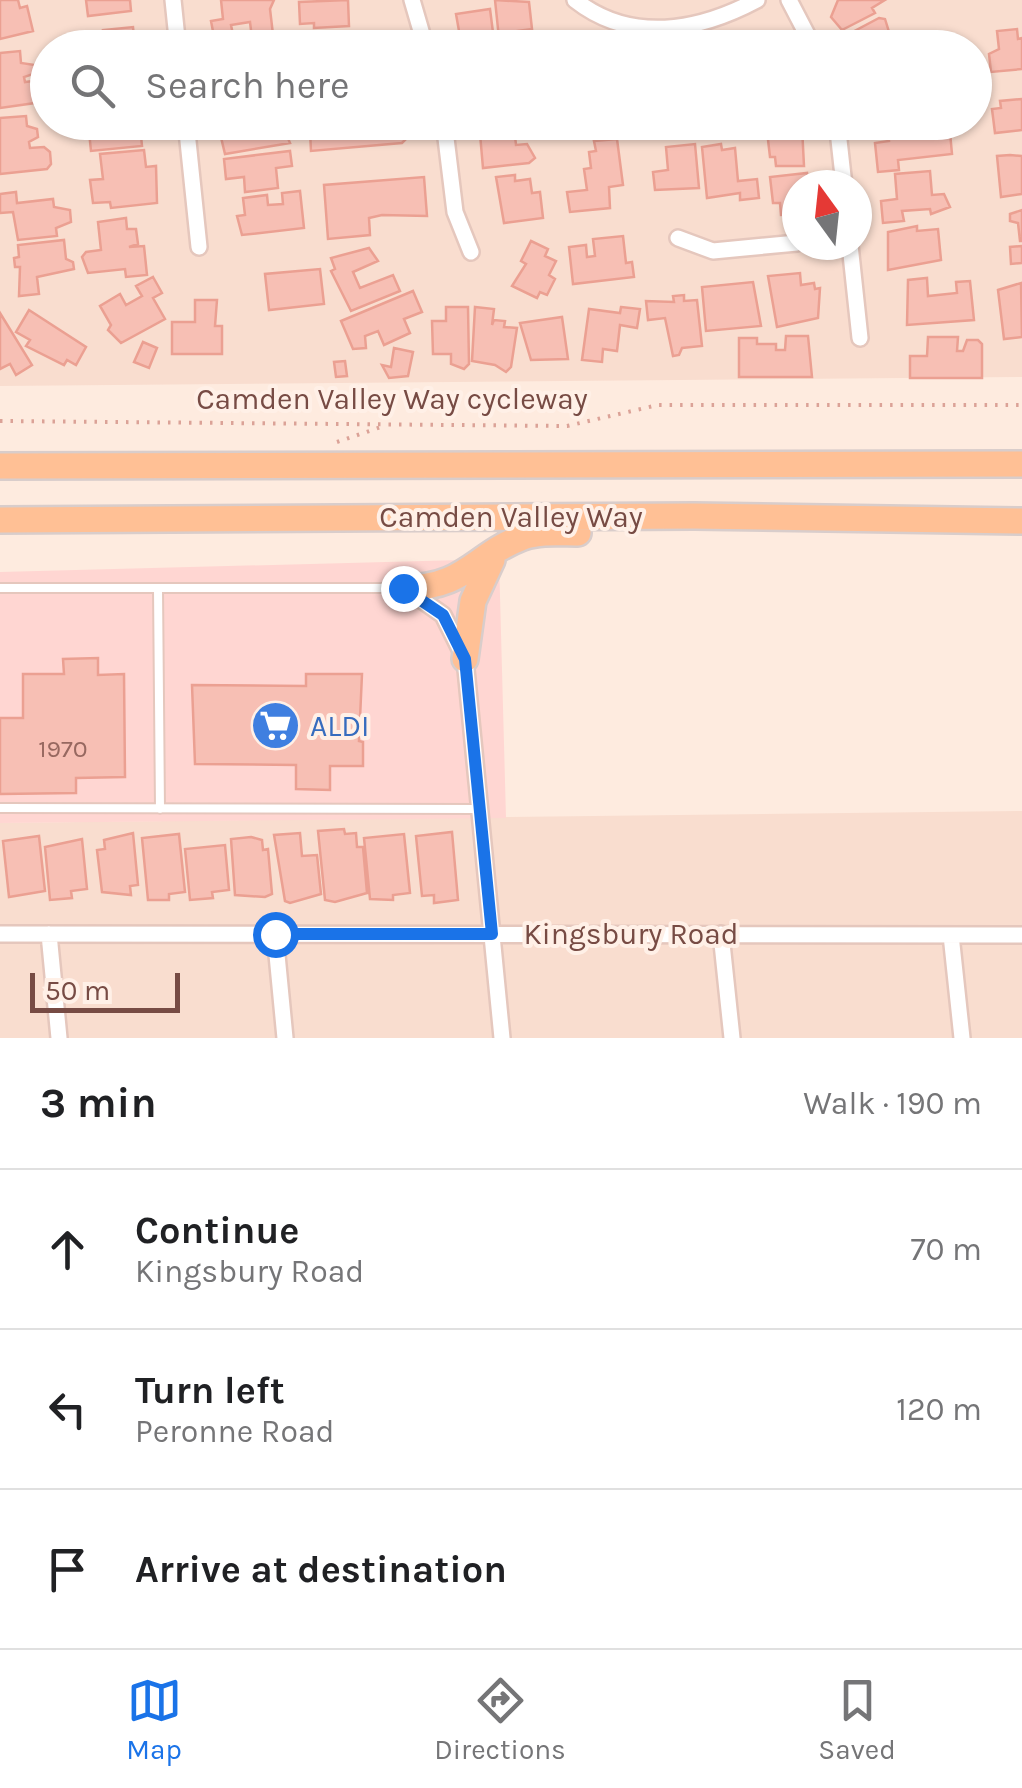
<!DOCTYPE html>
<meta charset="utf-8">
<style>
:root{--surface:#fff;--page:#f2f2f2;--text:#202124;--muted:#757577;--line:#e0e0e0;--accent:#1a73e8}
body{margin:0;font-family:Karla,sans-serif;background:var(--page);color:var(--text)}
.compass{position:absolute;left:782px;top:170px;width:90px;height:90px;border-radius:50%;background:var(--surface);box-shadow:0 2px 8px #0004;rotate:345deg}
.scale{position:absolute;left:30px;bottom:25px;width:150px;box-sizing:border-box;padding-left:10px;border:5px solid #774b44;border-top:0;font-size:28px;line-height:35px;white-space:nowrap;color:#774b44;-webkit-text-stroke:8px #fff0e7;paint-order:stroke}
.stop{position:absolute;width:30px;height:30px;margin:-22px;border:8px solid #1a73e8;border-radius:50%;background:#fff}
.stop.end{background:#1a73e8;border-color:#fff;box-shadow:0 2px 10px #0008}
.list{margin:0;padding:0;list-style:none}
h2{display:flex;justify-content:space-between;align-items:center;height:130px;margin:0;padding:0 40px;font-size:42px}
h2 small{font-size:32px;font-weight:400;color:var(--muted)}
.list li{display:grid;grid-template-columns:65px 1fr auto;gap:30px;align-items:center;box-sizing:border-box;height:160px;padding:0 40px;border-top:2px solid var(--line)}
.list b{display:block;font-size:38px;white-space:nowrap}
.list p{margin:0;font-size:32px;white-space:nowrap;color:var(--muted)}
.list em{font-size:32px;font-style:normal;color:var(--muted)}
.icon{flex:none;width:55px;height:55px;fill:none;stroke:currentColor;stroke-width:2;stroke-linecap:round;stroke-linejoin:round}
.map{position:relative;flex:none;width:1022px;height:1038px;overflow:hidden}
.search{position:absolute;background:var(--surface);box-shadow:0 2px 8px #0004;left:30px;right:30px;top:30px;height:110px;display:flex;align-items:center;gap:25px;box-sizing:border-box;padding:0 35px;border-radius:55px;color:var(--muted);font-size:38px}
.sheet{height:610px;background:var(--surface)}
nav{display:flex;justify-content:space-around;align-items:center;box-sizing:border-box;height:140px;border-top:2px solid var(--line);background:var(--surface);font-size:28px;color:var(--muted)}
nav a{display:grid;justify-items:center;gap:5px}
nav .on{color:var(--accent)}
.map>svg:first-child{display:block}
.residential{fill:#f9ddcf;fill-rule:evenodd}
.commercial{fill:#ffd6d2}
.building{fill:#f7bfb4;stroke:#eba092;stroke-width:2.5}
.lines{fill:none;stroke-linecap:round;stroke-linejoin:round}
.service-casing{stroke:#e5c7bd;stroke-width:12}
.minor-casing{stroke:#e5c7bd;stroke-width:20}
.primary-casing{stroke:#d9cdcb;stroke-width:30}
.path{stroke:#dba297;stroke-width:4;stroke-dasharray:2.5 8;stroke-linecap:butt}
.service{stroke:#fff;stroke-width:8}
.minor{stroke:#fff;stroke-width:15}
.primary{stroke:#ffc095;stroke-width:25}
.route{stroke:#1a73e8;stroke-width:12}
.labels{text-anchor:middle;stroke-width:8;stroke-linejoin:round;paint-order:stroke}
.number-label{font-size:25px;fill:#976860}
.street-label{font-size:30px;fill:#774b44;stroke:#fff0e7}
.shop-label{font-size:30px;fill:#366cbe;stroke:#fff0e7;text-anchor:start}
</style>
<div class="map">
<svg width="1022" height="1038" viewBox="0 0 1022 1038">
<rect width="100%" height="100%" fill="#feebdf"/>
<!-- residential -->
<path class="residential" d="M0,0H1022V377L0,386ZM48,48H974V122H48ZM797,185H857V245H797Z
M1022,811V1038H0V823Z"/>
<!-- commercial -->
<path class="commercial" d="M499,559L506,818L0,823V572Z"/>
<!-- building -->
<path class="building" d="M0,0H18L20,8L27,6L33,31L0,39Z
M86,0H130L131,11L88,16Z
M221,0H274L270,9L274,43L253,46L250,22L231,25L235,44L216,47L211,21L223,19Z
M348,0L349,26L314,28V23L300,24L299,2Z
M495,0L529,2L532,29L517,31L519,46L500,48Z
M885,0L872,8L875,13L842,30L831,17L838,0Z
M490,9L495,48H462L456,14Z
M879,18L885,19L894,48H847V35Z
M133,27L135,48H105L103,30Z
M1017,29L1018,39L1022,38V69L991,72L989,54L999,49L997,31Z
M366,32L367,48H320L324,38Z
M20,51L21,63L35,65L36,73L24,77L25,82L40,80L46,96L42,102L0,108V53Z
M1022,99V130L995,133L992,109L1001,108L1000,101Z
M26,116L27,126L37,129L38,137L29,142L30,148L44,147L50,152L51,164L47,169L0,174V118Z
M88,122H149L150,125L140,126L142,146L91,151Z
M239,122H281L290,143L225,154L219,129Z
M346,122H400L407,138L402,143L311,151L310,131L347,128Z
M479,122L514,127L516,145L527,144L535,158L529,163L483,168Z
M949,122L952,154L898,160L899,170L878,172L875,143L889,141L887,123Z
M802,127L804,166H776L775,157H770L767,131Z
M617,139L623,185L609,187L610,208L570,212L567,192L587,190L584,169L591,168L589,152L596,151L594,141Z
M695,144L699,188L655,190L653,172L668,170L666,147Z
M721,144L722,150L735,148L738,181L757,179L759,198L740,200V193L707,198L702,147Z
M144,150L146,167L156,166L157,203L111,208L110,202L93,203L90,180L103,179L100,154Z
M290,151L292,166L276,168L278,188L245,192L244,177L226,179L224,159Z
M1010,155L1022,156V194L1001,197L997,156Z
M930,171L932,195L944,194L950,207L931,214L930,209L902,211L904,221L883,223L881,201L897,199L895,174Z
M807,173L808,185H797V214L781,215L780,203H773L770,177Z
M515,175V181L530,179L532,193L540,192L543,218L504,223L496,177Z
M424,177L427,216L382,215L369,218L370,235L328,239L324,185Z
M300,191L304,228L242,235L237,216L245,215L243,198L267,195L268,205L283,204L282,193Z
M16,192L17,203L53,199L54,207L70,210L71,222L56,228L57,236L18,240L13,212L0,213V194Z
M1022,210V241H1020L1018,223L1010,221V214Z
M126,218L127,229H136L138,244L129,247L144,246L147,275L126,277L125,269L88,273L82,257L86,252L101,250L98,222Z
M917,226V231L938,229L941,260L888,270V232Z
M623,236L626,263L632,262L634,277L573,284L569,247L586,245L587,257L595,256L593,239Z
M64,240L66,259L73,262L74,269L37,277L39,294L19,296L20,267H15L14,258L19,257L18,245Z
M531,241L548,249L545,256L556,261L549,275L555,279L547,295L540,292L537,298L512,286L526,264L521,261Z
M1022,246V263L1011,264L1010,247Z
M369,248L378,261L353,272L360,288L393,275L400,291L351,311L331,271L335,269L331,258Z
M320,269L324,304L269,310L265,274Z
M800,273L801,285L814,283L815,289L820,288L818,318L777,327L768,276Z
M153,277L162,293L153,298L165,319L121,343L108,330L111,325L100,306L120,294L126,305L142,296L136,286Z
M927,278L928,296L957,293L956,282L970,281L974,320L907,325L908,280Z
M753,282L761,326L706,331L702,287Z
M1021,283L1022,337L1004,339L998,290Z
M413,291L422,312L404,319L410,333L384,345L378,331L365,336L366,348L353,349L341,321Z
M684,295V301L697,300L702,346L682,348L679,355L673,356L665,318L648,320L646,301L674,302L673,296Z
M195,300H217L215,326H222V354H172V322H195Z
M446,307H468L469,364L464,369L451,364V354H433L432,321H446Z
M475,307L494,309L492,325L494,320L505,321L504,327L517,328L511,367L506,372L495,365L472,361Z
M621,307L640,309L637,328L620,325L617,351L603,349L602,362L582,360L589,309L620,313Z
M29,310L86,347L76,365L67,360L64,365L26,346L30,340L16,332Z
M0,313L32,365L16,375L10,364L0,369Z
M562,317L568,359L531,360L520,323Z
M786,336H808L812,377H739V338H757V344H776V350H785Z
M928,337H958L957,351H963L967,340H978L982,344V378H910V356H927Z
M143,342L157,348L149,368L134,362Z
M394,348L413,352L408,376L389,378L382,365L391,367Z
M345,361L347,376L336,377L334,362Z
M98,658V675L124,674L125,777L76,778V793L0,794V718H23V674H64L63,659Z
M306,674H362L359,741L363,742V766H330V790L296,789V765L195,764L192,685L306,686Z
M344,829L345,834L356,833L357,847H363L367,893L335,902L325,900L318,831Z
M452,832L458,900L434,903V895L422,896L416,836Z
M133,833L138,885L130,886L131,895L102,892L97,850L105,849L104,840Z
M300,833L302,856L317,855L321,894L290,903L285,901L274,835Z
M179,834L185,892L169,894V900H148L142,838Z
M404,834L410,893L393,895V900L370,899L364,838Z
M39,836L45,891L9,897L3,841Z
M251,837L262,840L263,850L268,849L272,894L265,897L235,895L231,839Z
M82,839L87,889L71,891L72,898L50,900L45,847Z
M225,845L229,890L212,892L213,898L190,900L185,849Z"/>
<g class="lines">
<defs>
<path id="service" d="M0,588H399
M158,589L160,809
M0,808L480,809"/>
<path id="minor" d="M173,0L178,48
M412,0L426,48
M575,0C631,44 699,31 757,0
M789,0L814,48
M186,122L199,247
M444,122L455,212L471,252
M837,122L844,185
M678,238L713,251L797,243
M850,245L860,338
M406,589L443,615L465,659L502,1038
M0,934L1022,935
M49,934L59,1038
M275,934L285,1038
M721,934L732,1038
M951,935L962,1038"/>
<path id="primary" d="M0,466L1022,464
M0,520L694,516L1022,521
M403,588C466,588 473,556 523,537C540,531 560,533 578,533
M465,659L473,601L492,560"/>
</defs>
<!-- service casing -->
<use href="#service" class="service-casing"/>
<!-- minor casing -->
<use href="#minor" class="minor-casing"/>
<!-- primary casing -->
<use href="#primary" class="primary-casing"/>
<!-- path -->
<path class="path" d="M0,421L567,426L658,405H1022
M337,442L384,426"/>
<!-- service -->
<use href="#service" class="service"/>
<!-- minor -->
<use href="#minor" class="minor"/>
<!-- primary -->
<use href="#primary" class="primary"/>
</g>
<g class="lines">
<!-- route -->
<path class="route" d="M275,934H492L465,659L443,615L403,588"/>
</g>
<!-- icons -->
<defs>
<symbol id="supermarket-disc" viewBox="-11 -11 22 22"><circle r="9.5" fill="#3f7fe0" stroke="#fff0e7"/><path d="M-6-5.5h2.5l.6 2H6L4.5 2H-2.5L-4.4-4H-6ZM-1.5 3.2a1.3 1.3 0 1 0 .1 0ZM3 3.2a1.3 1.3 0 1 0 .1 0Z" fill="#fff"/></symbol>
</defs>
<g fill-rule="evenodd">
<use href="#supermarket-disc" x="248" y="698" width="55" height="55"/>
</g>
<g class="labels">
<!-- number labels -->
<g class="number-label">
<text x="63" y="757">1970</text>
</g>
<!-- street labels -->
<g class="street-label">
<text x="392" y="409">Camden Valley Way cycleway</text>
<text x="511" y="527">Camden Valley Way</text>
<text x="631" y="944">Kingsbury Road</text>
</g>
<!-- shop labels -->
<g class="shop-label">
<text x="310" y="736">ALDI</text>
</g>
</g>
</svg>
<svg class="compass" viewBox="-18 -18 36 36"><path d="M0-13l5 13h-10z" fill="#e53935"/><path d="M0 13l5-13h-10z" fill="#757577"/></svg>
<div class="scale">50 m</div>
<div class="stop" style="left:275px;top:934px"></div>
<div class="stop end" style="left:403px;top:588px"></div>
<div class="search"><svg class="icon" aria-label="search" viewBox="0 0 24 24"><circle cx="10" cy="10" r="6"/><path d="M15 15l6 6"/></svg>Search here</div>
</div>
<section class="sheet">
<h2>3 min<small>Walk · 190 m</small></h2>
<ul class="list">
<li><svg class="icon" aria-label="ahead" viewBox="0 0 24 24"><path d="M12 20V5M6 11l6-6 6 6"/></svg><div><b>Continue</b><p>Kingsbury Road</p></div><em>70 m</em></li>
<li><svg class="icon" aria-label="left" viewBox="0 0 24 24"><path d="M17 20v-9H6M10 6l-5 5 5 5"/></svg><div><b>Turn left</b><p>Peronne Road</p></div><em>120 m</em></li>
<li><svg class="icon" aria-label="arrive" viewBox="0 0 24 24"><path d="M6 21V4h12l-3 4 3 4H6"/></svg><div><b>Arrive at destination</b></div></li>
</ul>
</section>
<nav>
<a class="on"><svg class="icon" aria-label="map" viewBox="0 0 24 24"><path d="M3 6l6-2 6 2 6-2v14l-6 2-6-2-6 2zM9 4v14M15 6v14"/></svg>Map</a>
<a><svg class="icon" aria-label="directions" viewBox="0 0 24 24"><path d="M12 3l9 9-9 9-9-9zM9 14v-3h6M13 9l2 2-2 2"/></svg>Directions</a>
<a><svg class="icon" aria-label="saved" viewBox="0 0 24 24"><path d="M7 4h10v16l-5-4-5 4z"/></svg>Saved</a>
</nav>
